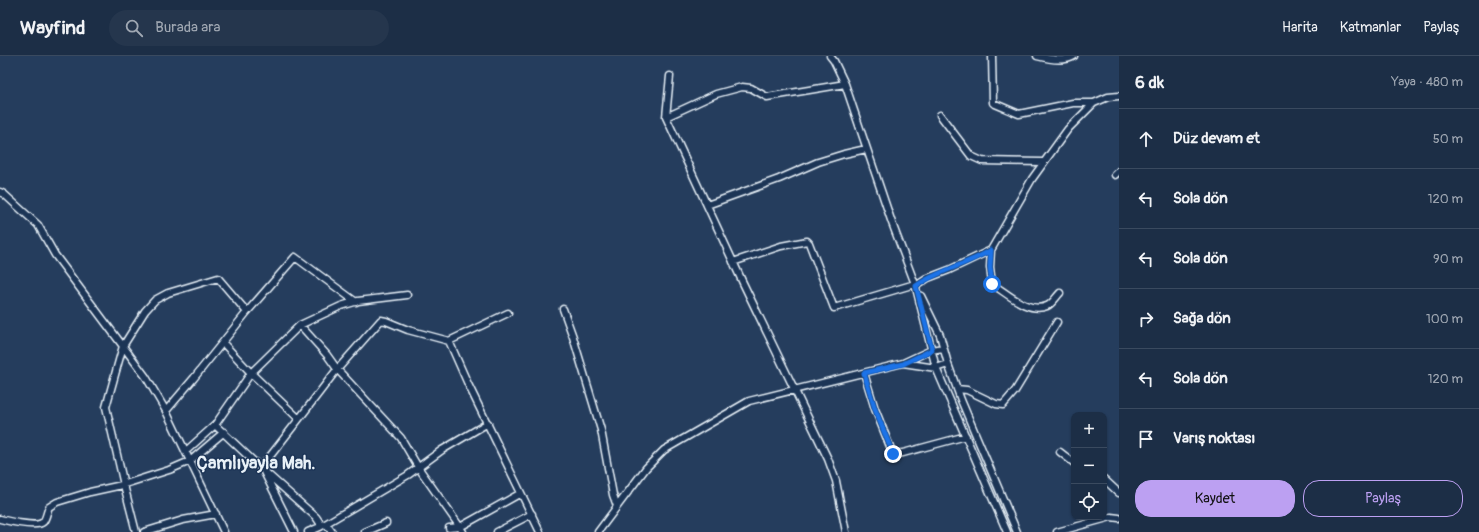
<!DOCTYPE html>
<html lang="tr">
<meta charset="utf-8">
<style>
:root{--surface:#1c2e46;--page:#25364d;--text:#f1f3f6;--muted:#a0a8b3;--line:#3a4a5f;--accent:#bca0f2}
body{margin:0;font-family:Pangolin,sans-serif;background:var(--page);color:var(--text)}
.controls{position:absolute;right:12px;bottom:12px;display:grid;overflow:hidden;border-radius:8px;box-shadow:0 1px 3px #0004}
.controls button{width:36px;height:36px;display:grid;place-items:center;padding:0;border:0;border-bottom:1px solid var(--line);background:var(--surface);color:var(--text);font:20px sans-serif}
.stop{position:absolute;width:12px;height:12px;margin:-9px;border:3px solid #1a73e8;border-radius:50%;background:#fff}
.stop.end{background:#1a73e8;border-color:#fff;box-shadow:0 1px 4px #0008}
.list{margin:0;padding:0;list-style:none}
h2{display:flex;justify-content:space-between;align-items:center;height:52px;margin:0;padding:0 16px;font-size:17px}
h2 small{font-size:13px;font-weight:400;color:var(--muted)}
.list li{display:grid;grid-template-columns:26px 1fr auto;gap:12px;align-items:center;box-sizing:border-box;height:60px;padding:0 16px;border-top:1px solid var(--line)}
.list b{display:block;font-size:15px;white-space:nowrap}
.list em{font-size:13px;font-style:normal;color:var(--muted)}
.actions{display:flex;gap:8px;padding:12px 16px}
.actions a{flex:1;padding:9px 0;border:1px solid var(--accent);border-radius:16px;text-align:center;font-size:14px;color:var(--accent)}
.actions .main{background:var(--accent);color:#111}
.icon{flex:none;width:22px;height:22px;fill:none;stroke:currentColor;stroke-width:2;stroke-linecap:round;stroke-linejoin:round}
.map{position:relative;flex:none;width:1119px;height:476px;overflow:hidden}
header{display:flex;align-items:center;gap:24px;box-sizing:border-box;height:56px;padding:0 20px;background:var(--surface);border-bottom:1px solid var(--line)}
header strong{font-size:19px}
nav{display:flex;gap:22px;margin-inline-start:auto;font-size:14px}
.search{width:280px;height:36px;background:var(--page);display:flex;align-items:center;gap:10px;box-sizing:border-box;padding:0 14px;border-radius:22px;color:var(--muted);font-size:15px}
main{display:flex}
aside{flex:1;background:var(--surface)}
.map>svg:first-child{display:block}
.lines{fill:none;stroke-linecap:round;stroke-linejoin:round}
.minor-casing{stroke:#e8f1f8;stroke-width:9}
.minor{stroke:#1d3557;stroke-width:6}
.route{stroke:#1a73e8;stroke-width:5}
.labels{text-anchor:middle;stroke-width:3;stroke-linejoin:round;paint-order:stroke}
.district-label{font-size:18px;font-weight:bold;fill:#e8f1f8;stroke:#1d3557}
</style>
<header>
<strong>Wayfind</strong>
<div class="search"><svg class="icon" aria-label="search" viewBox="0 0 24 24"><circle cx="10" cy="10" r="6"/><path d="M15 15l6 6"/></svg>Burada ara</div>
<nav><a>Harita</a><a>Katmanlar</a><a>Paylaş</a></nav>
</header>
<main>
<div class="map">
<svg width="1119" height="476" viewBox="0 0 1119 476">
<rect width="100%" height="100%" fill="#253d5d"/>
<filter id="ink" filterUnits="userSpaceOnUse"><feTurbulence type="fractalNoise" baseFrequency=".025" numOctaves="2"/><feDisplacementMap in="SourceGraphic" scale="8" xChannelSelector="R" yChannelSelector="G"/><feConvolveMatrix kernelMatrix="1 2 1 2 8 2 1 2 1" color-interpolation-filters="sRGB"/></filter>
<g filter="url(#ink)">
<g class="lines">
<defs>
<path id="minor" d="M830,0L834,5L845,28L892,167L915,228L936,312L1007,476
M992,0L993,47L1019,58L1073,47H1094
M1037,0C1048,3 1065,6 1074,0
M670,20L666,61L743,227L828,403L836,425L846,476
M940,59L971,100L982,105L1043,106
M666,61L716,38L742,31L751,32L767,41L845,28
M1115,119L1119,115
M0,136L4,138L38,169L55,199L146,321L166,355L224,476
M707,149L779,123L818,106L844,98L866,93
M991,194L990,211L992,228C1007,237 1028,258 1047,250C1052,248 1056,241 1060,237
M733,206L781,190L807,185L809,187L834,252L915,228
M916,230L928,222L949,214L991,194L1032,123L1068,73L1094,47L1108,41L1119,40
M921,240L940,279L948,308L961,344L1017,476
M563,253L573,281L601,374L613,439L617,450
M247,256L295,201L356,246
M300,269L327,299L337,313L401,382L418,411L460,471L521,437
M449,285L468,328L540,476
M903,307L936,312L948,308
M864,317L875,353L893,398L903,397L966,380
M957,333L967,334L996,348L1003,349L1015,335L1057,266
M299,363L335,316L381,264L386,265L408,274L449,285L508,257
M215,369L251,317L223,287
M186,395L215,369L263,414L294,476
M1060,396L1074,407
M1104,423L1119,437
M0,463C8,465 37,472 43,466C46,463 47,455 49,451L57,446L90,436L122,429L169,414L190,405L224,376
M326,468L332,476
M320,471L408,419L442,394L488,367
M449,472L460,471L463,476
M136,476L124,429L106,351L123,290L145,255L155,244L168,237L218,222L247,256L194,322L166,355
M144,476L183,464L216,458
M308,476L320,471V467L316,461L263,414L264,408L299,363L251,317L300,269L341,250L358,245L407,239
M365,476L386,467
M497,476L532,458
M598,476L646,412L664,394L749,345L903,307L931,294L943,292
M1057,476L1111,461L1119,462"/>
</defs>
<!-- minor casing -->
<use href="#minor" class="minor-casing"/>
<!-- minor -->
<use href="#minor" class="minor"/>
</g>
</g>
<g class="lines" filter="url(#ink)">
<!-- route -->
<path class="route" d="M893,398L875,353L864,317L903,308L932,294L916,230C939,214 967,209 991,194L990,211L992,228"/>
</g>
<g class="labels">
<!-- district labels -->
<g class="district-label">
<text x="256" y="413">Çamlıyayla Mah.</text>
</g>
</g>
</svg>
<div class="controls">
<button>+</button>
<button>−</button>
<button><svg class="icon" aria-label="locate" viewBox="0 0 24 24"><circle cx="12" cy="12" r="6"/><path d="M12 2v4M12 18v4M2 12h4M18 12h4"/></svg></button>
</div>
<div class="stop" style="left:992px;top:228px"></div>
<div class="stop end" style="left:893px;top:398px"></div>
</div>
<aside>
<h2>6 dk<small>Yaya · 480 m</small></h2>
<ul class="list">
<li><svg class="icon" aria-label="ahead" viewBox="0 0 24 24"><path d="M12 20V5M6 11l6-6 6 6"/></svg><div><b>Düz devam et</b></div><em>50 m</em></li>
<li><svg class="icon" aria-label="left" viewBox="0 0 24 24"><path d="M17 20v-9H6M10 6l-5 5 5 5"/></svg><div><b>Sola dön</b></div><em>120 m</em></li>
<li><svg class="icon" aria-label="left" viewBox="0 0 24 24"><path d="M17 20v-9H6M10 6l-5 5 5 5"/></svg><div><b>Sola dön</b></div><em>90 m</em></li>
<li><svg class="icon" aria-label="right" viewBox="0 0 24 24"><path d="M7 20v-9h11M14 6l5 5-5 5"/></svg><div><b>Sağa dön</b></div><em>100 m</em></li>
<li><svg class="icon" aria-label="left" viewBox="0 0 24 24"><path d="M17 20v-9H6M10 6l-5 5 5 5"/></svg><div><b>Sola dön</b></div><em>120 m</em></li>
<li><svg class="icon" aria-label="arrive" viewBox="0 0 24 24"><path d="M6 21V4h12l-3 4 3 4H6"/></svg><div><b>Varış noktası</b></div></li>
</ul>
<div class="actions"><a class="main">Kaydet</a><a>Paylaş</a></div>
</aside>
</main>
